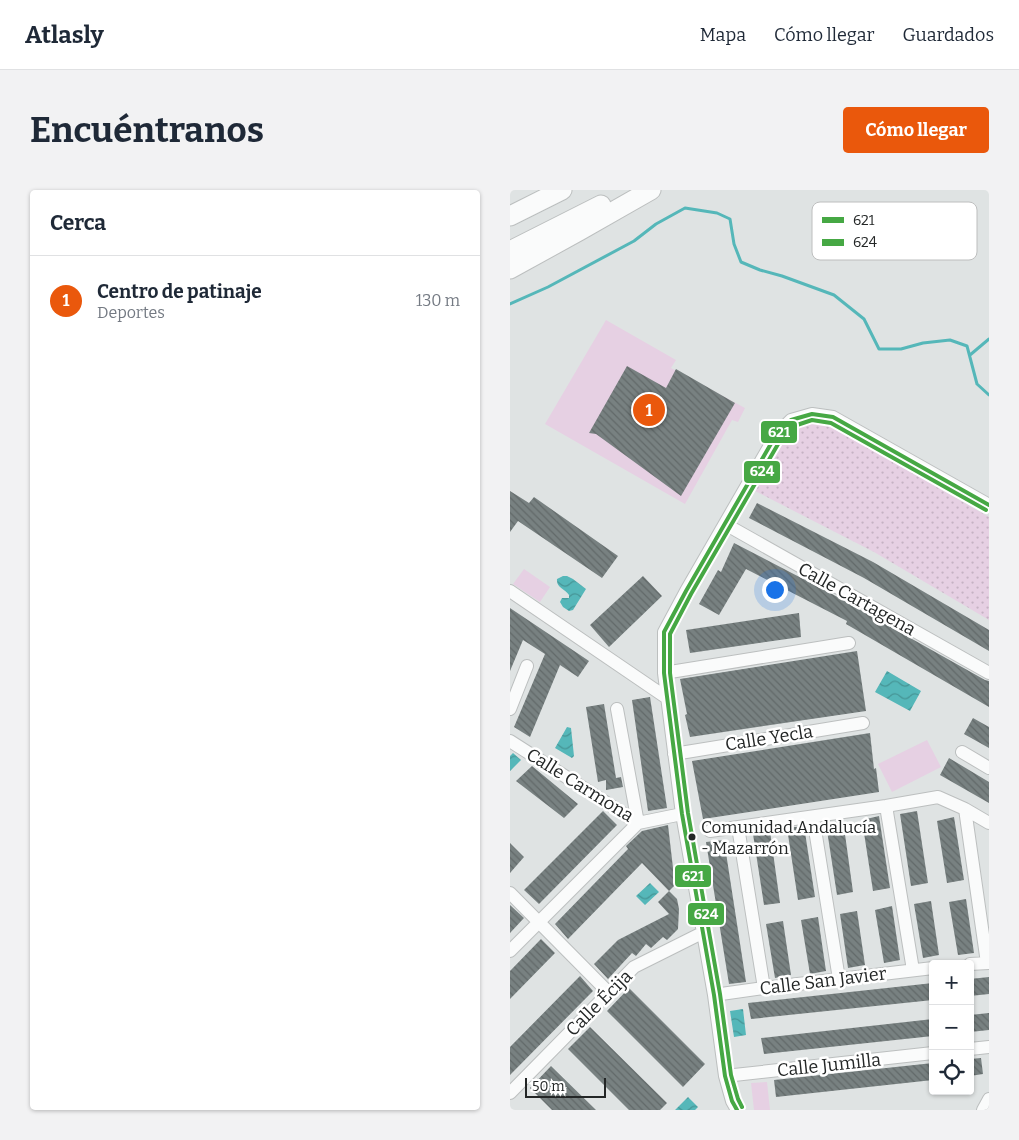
<!DOCTYPE html>
<html lang="es">
<meta charset="utf-8">
<style>
:root{--surface:#fff;--page:#f2f2f3;--text:#1f2937;--muted:#747a83;--line:#e0e1e3;--accent:#ea580c}
body{margin:0;font-family:Bitter,serif;background:var(--page);color:var(--text)}
.controls{position:absolute;right:15px;bottom:15px;display:grid;overflow:hidden;border-radius:5px;box-shadow:0 1px 4px #0004}
.controls button{width:45px;height:45px;display:grid;place-items:center;padding:0;border:0;border-bottom:1px solid var(--line);background:var(--surface);color:var(--text);font:25px sans-serif}
.scale{position:absolute;left:15px;bottom:12px;width:81px;box-sizing:border-box;padding-left:5px;border:2px solid #232626;border-top:0;font-size:14px;line-height:18px;white-space:nowrap;color:#232626;-webkit-text-stroke:4px #fff;paint-order:stroke}
.you{position:absolute;left:264px;top:399px;width:18px;height:18px;margin:-12px;border:4px solid #fff;border-radius:50%;background:#1a73e8;box-shadow:0 0 0 8px #1a73e833}
.badge{display:grid;place-items:center;width:32px;height:32px;border-radius:50%;background:var(--accent);color:#fff;font-size:16px;font-weight:700}
.pin{position:absolute;translate:-50% -50%;border:2px solid #fff;box-shadow:0 1px 5px #0006}
.list{margin:0;padding:0;list-style:none}
h2{display:flex;justify-content:space-between;align-items:center;height:65px;margin:0;padding:0 20px;font-size:21px}
h2 small{font-size:16px;font-weight:400;color:var(--muted)}
.list li{display:grid;grid-template-columns:32px 1fr auto;gap:15px;align-items:center;box-sizing:border-box;height:90px;padding:0 20px;border-top:1px solid var(--line)}
.list b{display:block;font-size:19px;white-space:nowrap}
.list p{margin:0;font-size:16px;white-space:nowrap;color:var(--muted)}
.list em{font-size:16px;font-style:normal;color:var(--muted)}
.icon{flex:none;width:28px;height:28px;fill:none;stroke:currentColor;stroke-width:2;stroke-linecap:round;stroke-linejoin:round}
.map{position:relative;flex:none;width:479px;height:920px;overflow:hidden;border-radius:5px}
header{display:flex;align-items:center;gap:30px;box-sizing:border-box;height:70px;padding:0 25px;background:var(--surface);border-bottom:1px solid var(--line)}
header strong{font-size:24px}
nav{display:flex;gap:28px;margin-inline-start:auto;font-size:18px}
.intro{display:flex;align-items:center;justify-content:space-between;box-sizing:border-box;height:120px;padding:0 30px}
h1{margin:0;font-size:35px}
.button{padding:12px 22px;border-radius:5px;background:var(--accent);color:#fff;font-size:18px;font-weight:700}
main{display:flex;gap:30px;padding:0 30px}
aside{flex:1;background:var(--surface);border-radius:5px;box-shadow:0 1px 4px #0004}
.map>svg:first-child{display:block}
.grass{fill:#e6d0e3}
.park{fill:url(#park-dots)}
.water{fill:url(#water-waves)}
.lines{fill:none;stroke-linecap:round;stroke-linejoin:round}
.stream{stroke:#55b7b9;stroke-width:3}
.building{fill:url(#building-back-hatch)}
.minor-casing{stroke:#bcbfbf;stroke-width:14}
.highway-casing{stroke:#bcbfbf;stroke-width:21}
.minor{stroke:#fafbfb;stroke-width:12}
.highway{stroke:#fafbfb;stroke-width:19}
.bus-1-casing{stroke:#fff;stroke-width:8}
.bus-2-casing{stroke:#fff;stroke-width:8}
.bus-1{stroke:#46a844;stroke-width:4}
.bus-2{stroke:#46a844;stroke-width:4}
.bus-dot{fill:#232626;stroke:#fff;stroke-width:2}
.labels{text-anchor:middle;stroke-width:5;stroke-linejoin:round;paint-order:stroke}
.bus-label{font-size:17px;fill:#232626;stroke:#fff;text-anchor:start}
.street-label{font-size:18px;fill:#232626;stroke:#fff}
.key{fill:#fff;stroke:#bdbebe;stroke-width:1}
.key-label{font-size:14px;fill:#232626}
.line-badge{stroke:#fff;stroke-width:2}
.badge-label{font-size:14px;text-anchor:middle;font-weight:bold;fill:#fff}
</style>
<header>
<strong>Atlasly</strong>
<nav><a>Mapa</a><a>Cómo llegar</a><a>Guardados</a></nav>
</header>
<div class="intro"><h1>Encuéntranos</h1><a class="button">Cómo llegar</a></div>
<main>
<aside>
<h2>Cerca<small></small></h2>
<ul class="list">
<li><span class="badge">1</span><div><b>Centro de patinaje</b><p>Deportes</p></div><em>130 m</em></li>
</ul>
</aside>
<div class="map">
<svg width="479" height="920" viewBox="0 0 479 920">
<defs>
<pattern id="park-dots" width="8" height="8" patternUnits="userSpaceOnUse" patternTransform="scale(1.25)"><rect width="8" height="8" fill="#e6d0e3"/><path d="M2 2h.1M6 6h.1" fill="none" stroke="#c5b2c3" stroke-width="1.8" stroke-linecap="round"/></pattern>
<pattern id="water-waves" width="16" height="10" patternUnits="userSpaceOnUse" patternTransform="scale(1.25)"><rect width="16" height="10" fill="#55b7b9"/><path d="M0 5q4-4 8 0t8 0" fill="none" stroke="#469596"/></pattern>
<pattern id="building-back-hatch" width="6" height="6" patternUnits="userSpaceOnUse" patternTransform="scale(1.25)"><rect width="6" height="6" fill="#788181"/><path d="M-1 5l2 2M0 0l6 6M5-1l2 2" fill="none" stroke="#626969"/></pattern>
</defs>
<rect width="100%" height="100%" fill="#dfe3e3"/>
<!-- grass -->
<path class="grass" d="M96,130L166,170L161,178L235,218L228,232L222,230L175,314L35,234Z
M14,379L40,397L30,412L3,394Z
M417,550L431,577L382,602L368,574Z
M257,892L260,920H244L241,893Z"/>
<!-- park -->
<path class="park" d="M293,232L317,234L479,327V430L364,362L245,301L276,242Z"/>
<!-- water -->
<path class="water" d="M57,386L63,389L76,399L63,420L59,421L53,417L50,412L52,408H59V405C55,399 46,398 47,389L53,386Z
M377,481L411,501L400,521L365,502Z
M57,537L61,538L64,566L62,568L45,558Z
M3,563L11,570L0,581V566Z
M140,693L149,702L135,715L126,706Z
M233,819L236,845L224,847L220,821Z
M178,907L188,917L185,920H165Z"/>
<g class="lines">
<!-- stream -->
<path class="stream" d="M0,114L38,97L124,51L146,34L175,18L207,23L220,29L224,54L231,72L250,80L272,86L324,105L354,129L369,159H391L413,153L440,150L457,156L467,194L479,205
M460,165L479,149"/>
</g>
<!-- building -->
<path class="building" d="M117,176L156,198L166,179L225,213L171,306L86,244L79,243Z
M0,301L19,313L24,307L108,366L92,388L8,331L0,342Z
M247,313L363,372L479,440V461L354,388L239,328Z
M224,353L322,404L475,490L479,491V517L336,434L337,431L236,379L209,425L189,414L208,380L211,382Z
M133,386L152,406L99,457L80,435Z
M0,418L79,471L68,487L50,475L20,547L4,537L35,464L13,450L0,481Z
M289,423L291,447L180,463L176,440Z
M347,461L356,521L180,547L175,525L177,524L170,489Z
M140,507L157,618L138,621L122,510Z
M94,514L106,588L111,587L113,597L96,600V590L88,592L76,517Z
M463,528L479,537V558L454,544Z
M360,543L364,579L366,578L369,602L193,629L182,571Z
M439,568L479,592V613L430,585Z
M22,576L68,614L54,628L6,591Z
M93,621L107,635L29,714L14,700Z
M407,621L418,693L401,696L390,624Z
M369,626L380,698L363,701L352,630Z
M444,627L454,690L437,693L427,631Z
M333,630L343,702L327,705L316,634Z
M158,635L165,695L159,701L132,673L58,749L45,734L118,659L116,656L132,641Z
M294,636L305,707L288,710L277,638Z
M260,641L270,713L254,715L243,644Z
M214,650L236,792L219,794L196,652Z
M0,653L14,667L0,683Z
M159,701L167,709L169,719L168,739L157,750L153,747L141,758L136,754L126,766L122,763L98,789L84,774L108,750L159,724L148,712Z
M456,709L464,763L448,765L439,712Z
M421,711L429,765L413,768L404,714Z
M0,715L14,728L0,743Z
M382,716L390,770L374,773L365,720Z
M347,721L355,775L338,778L330,724Z
M308,727L316,781L300,784L291,730Z
M273,731L281,785L265,788L256,734Z
M31,749L45,763L0,809V781Z
M70,786L83,801L0,885V857Z
M479,787V804L460,806V789Z
M423,793V810L241,829L238,813Z
M119,798L195,874L173,897L97,821Z
M479,823V840L460,842V825Z
M423,829V846L254,864L251,848Z
M80,837L157,913L150,920H119L58,859Z
M471,868L473,884L460,886V869Z
M423,873V890L266,907L264,890Z
M41,876L86,920H42L20,898Z"/>
<g class="lines">
<defs>
<path id="minor" d="M215,334L479,483
M0,401L157,508
M154,483L339,453
M0,519L17,476
M0,551L128,633L172,624
M452,562L479,578
M164,564L353,533
M376,616L403,780
M455,619L477,773
M303,627L329,789
M228,637L254,798
M200,641L376,616L428,607L455,619L479,633
M0,703L99,803
M0,761L128,633L107,519
M460,774L479,773
M204,805L254,798L423,778
M460,859L479,857
M215,886L423,863
M0,903L124,777L192,743
M227,920L222,911L215,886L204,805L172,624L154,483V442L176,401L266,245L281,230L302,224L323,227L479,315
M473,920L479,909"/>
<path id="highway" d="M0,26L52,0
M0,61L91,15
M0,79L69,41L141,0"/>
</defs>
<!-- minor casing -->
<use href="#minor" class="minor-casing"/>
<!-- highway casing -->
<use href="#highway" class="highway-casing"/>
<!-- minor -->
<use href="#minor" class="minor"/>
<!-- highway -->
<use href="#highway" class="highway"/>
<defs>
<path id="bus-1" d="M227,920L222,911L215,886L204,805L172,624L154,483V442L176,401L266,245L281,230L302,224L323,227L479,315"/>
<path id="bus-2" d="M232,917L228,909L221,885L210,804L178,623L160,483V444L181,404L271,249L284,236L302,230L321,233L476,320"/>
</defs>
<!-- bus-1 casing -->
<use href="#bus-1" class="bus-1-casing"/>
<!-- bus-2 casing -->
<use href="#bus-2" class="bus-2-casing"/>
<!-- bus-1 -->
<use href="#bus-1" class="bus-1"/>
<!-- bus-2 -->
<use href="#bus-2" class="bus-2"/>
</g>
<!-- markers -->
<circle class="bus-dot" cx="182" cy="647" r="4.5"/>
<g class="labels">
<!-- bus labels -->
<g class="bus-label">
<text x="191" y="643">Comunidad Andalucía<tspan x="191" dy="21">- Mazarrón</tspan></text>
</g>
<!-- street labels -->
<g class="street-label">
<text transform="translate(347 409) rotate(29)" y="6">Calle Cartagena</text>
<text transform="translate(259 548) rotate(-9)" y="6">Calle Yecla</text>
<text transform="translate(70 595) rotate(32)" y="6">Calle Carmona</text>
<text transform="translate(313 791) rotate(-7)" y="6">Calle San Javier</text>
<text transform="translate(89 813) rotate(-45)" y="6">Calle Écija</text>
<text transform="translate(319 875) rotate(-6)" y="6">Calle Jumilla</text>
</g>
</g>
<!-- legend -->
<rect x="302" y="12" width="165" height="58" rx="8" class="key"/>
<rect x="312" y="27" width="22" height="6" fill="#46a844"/>
<rect x="312" y="49" width="22" height="7" fill="#46a844"/>
<g class="key-label">
<text x="343" y="35">621</text>
<text x="343" y="57">624</text>
</g>
<g class="line-badge">
<rect x="250" y="230" width="38" height="24" rx="5" fill="#46a844"/>
<rect x="233" y="270" width="38" height="24" rx="5" fill="#46a844"/>
<rect x="164" y="674" width="38" height="24" rx="5" fill="#46a844"/>
<rect x="177" y="712" width="38" height="24" rx="5" fill="#46a844"/>
</g>
<g class="badge-label">
<text x="269" y="247">621</text>
<text x="252" y="286">624</text>
<text x="183" y="691">621</text>
<text x="196" y="729">624</text>
</g>
</svg>
<div class="controls">
<button>+</button>
<button>−</button>
<button><svg class="icon" aria-label="locate" viewBox="0 0 24 24"><circle cx="12" cy="12" r="6"/><path d="M12 2v4M12 18v4M2 12h4M18 12h4"/></svg></button>
</div>
<div class="scale">50 m</div>
<div class="you"></div>
<div class="pin badge" style="left:139px;top:220px">1</div>
</div>
</main>
